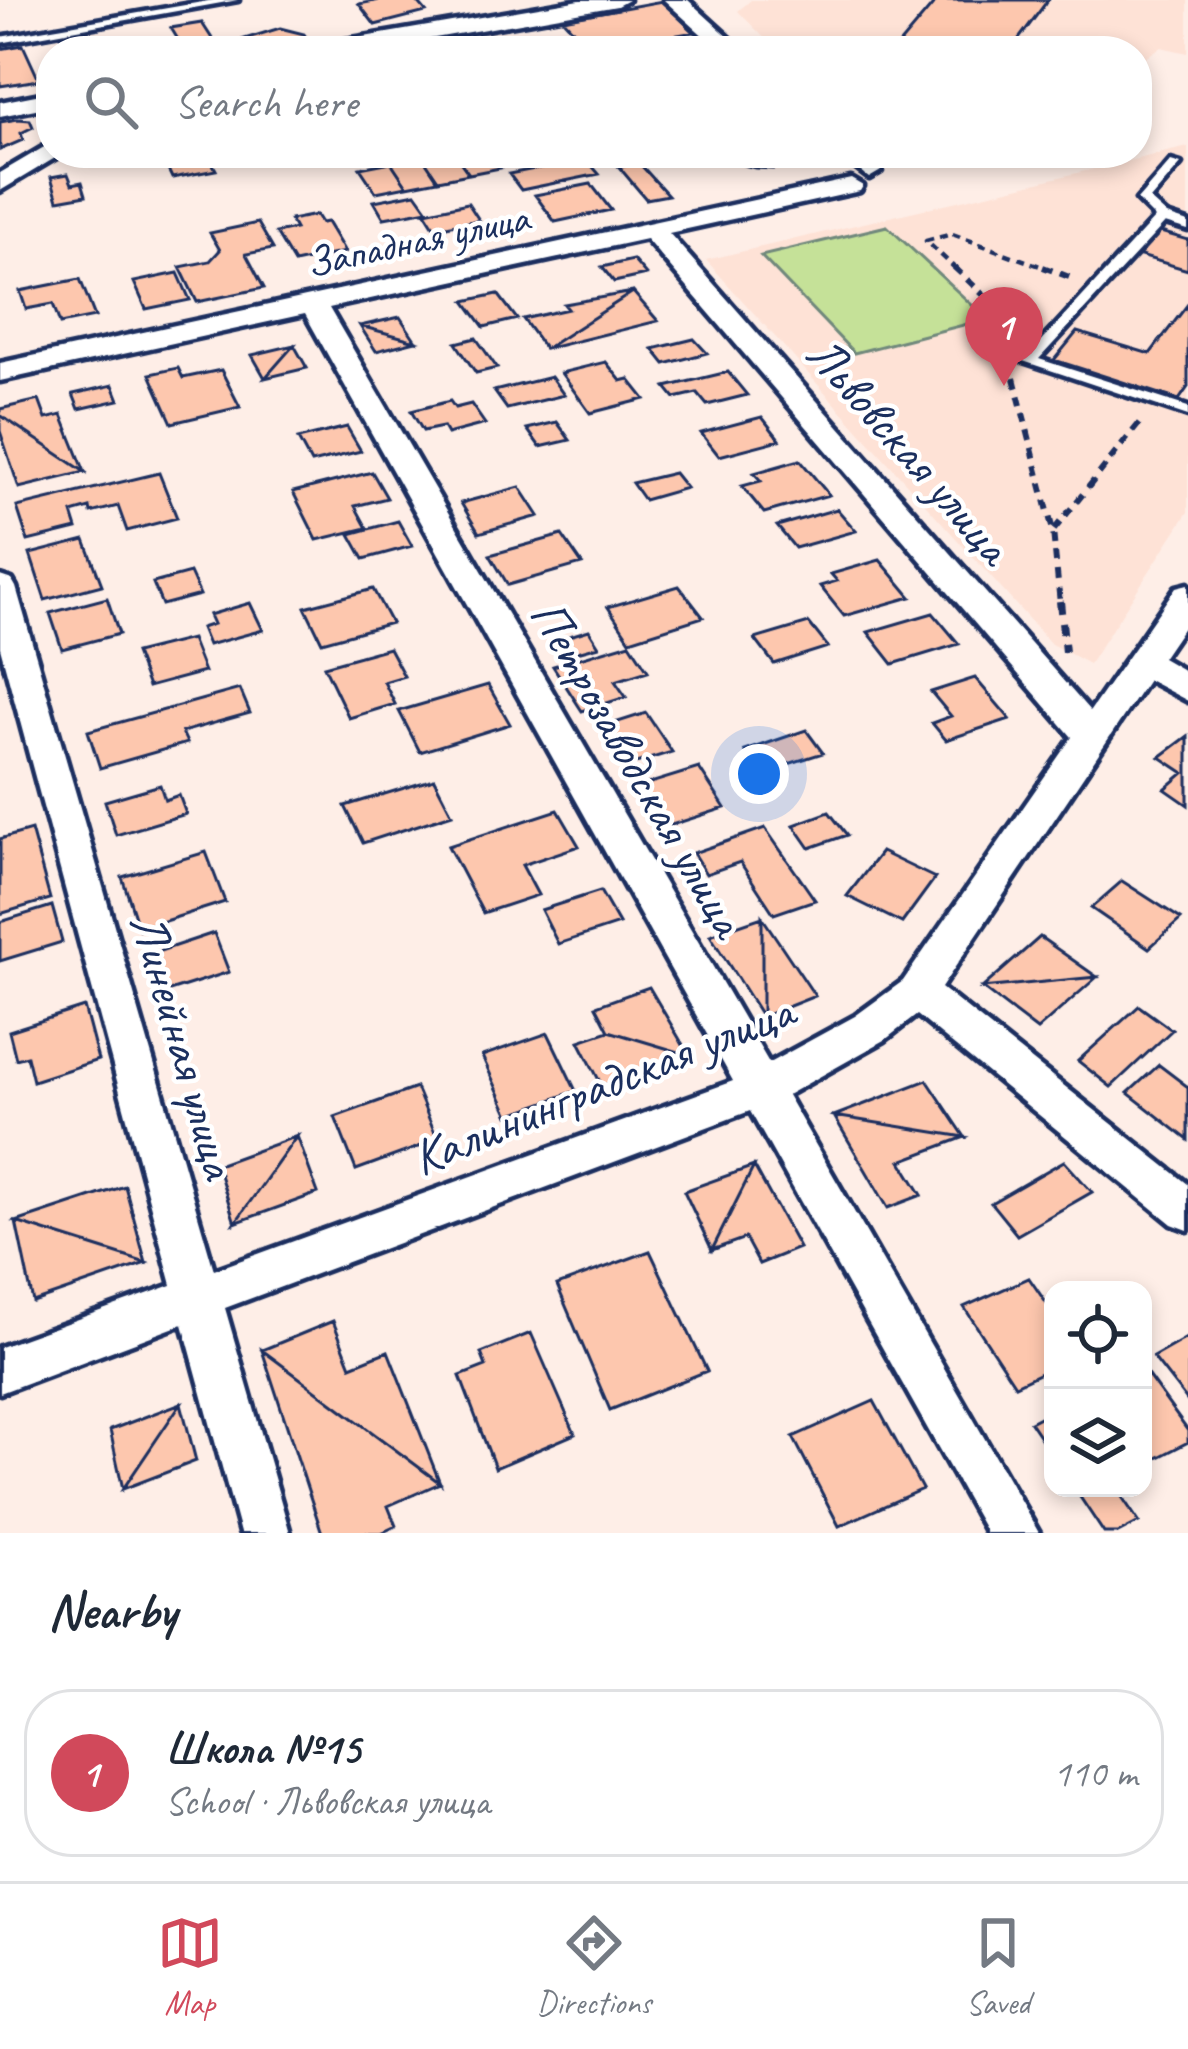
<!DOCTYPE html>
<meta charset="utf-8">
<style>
:root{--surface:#fff;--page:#f2f2f3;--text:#1f2937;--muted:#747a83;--line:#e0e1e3;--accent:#d1495b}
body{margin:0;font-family:Caveat,sans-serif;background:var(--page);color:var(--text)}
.controls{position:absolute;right:36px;bottom:36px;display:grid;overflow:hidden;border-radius:24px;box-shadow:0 6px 18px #0003}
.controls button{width:108px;height:108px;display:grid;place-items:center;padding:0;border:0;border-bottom:3px solid var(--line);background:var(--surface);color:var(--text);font:60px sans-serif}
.you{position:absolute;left:759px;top:774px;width:42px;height:42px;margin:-30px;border:9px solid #fff;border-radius:50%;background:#1a73e8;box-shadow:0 0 0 18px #1a73e833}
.badge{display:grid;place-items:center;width:78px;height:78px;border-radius:50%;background:var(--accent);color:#fff;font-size:39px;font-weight:700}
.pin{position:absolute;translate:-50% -99px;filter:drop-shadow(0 3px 6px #0008)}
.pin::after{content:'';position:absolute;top:63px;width:42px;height:36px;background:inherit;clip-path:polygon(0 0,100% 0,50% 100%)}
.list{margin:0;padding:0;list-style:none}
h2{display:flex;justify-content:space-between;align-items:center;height:156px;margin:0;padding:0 48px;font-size:51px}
h2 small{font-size:39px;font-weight:400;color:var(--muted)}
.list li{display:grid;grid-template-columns:78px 1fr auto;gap:36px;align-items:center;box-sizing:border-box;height:168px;margin:0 24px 24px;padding:0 24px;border:3px solid var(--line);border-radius:48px}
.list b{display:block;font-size:45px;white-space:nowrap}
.list p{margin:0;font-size:39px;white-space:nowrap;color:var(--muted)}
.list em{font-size:39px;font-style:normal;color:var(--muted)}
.icon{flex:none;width:66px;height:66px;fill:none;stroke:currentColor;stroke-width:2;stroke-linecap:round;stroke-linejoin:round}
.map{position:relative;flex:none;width:1188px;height:1533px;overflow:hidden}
.search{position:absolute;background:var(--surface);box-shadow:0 6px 18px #0003;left:36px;right:36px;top:36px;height:132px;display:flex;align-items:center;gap:30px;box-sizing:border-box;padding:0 42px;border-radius:48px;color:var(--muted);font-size:45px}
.sheet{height:348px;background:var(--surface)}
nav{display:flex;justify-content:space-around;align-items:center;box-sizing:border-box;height:168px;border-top:3px solid var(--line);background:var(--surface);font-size:33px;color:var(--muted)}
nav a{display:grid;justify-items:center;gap:6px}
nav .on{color:var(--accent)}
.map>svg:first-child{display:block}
.built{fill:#fee2d6}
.green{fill:#c5e198;stroke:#70887b;stroke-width:3}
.building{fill:#fdc7ae;stroke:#1b2f5e;stroke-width:3}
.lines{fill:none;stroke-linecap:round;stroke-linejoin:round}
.lane-casing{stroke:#1b2f5e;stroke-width:9}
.street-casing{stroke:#1b2f5e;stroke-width:9}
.path-far2{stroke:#1b2f5e;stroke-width:4.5;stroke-dasharray:8 6;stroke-linecap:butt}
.path-far1{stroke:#1b2f5e;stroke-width:6;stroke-dasharray:10 8;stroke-linecap:butt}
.path{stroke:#1b2f5e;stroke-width:8;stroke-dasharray:12 9;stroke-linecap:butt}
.lane{fill:#fff;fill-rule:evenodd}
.street{fill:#fff;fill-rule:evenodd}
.labels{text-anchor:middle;stroke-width:9;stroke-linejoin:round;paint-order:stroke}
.far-street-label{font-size:42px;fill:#1b2f5e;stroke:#fff}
.street-label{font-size:51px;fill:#1b2f5e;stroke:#fff}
</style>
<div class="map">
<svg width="1188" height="1533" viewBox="0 0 1188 1533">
<rect width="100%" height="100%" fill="#feeee7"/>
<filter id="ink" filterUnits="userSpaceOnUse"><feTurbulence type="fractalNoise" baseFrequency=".00833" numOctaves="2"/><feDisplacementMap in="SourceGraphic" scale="24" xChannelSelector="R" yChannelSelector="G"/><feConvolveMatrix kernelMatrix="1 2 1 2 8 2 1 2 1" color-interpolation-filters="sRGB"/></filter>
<g filter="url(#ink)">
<!-- built -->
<path class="built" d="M751,0H1188V53L1161,47L1137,63V51H777L738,11Z
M1188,147V512L1089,664L1051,644L706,260Z"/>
<!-- green -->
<path class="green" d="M887,226L987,319L854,353L761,256Z"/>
<!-- building -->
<path class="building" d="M380,0H416L426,12L375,25L359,4Z
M937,0H1048L1010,51H923L898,46Z
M662,1L694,32L592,51L563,19Z
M202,23L220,51H185L171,28Z
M280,28L304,34L314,49L245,51L238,41Z
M697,40L708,51H639Z
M23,45L39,80L0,86V49Z
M18,119L30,120L33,127L21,133L23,140L0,150V122Z
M160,153H207L216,170L172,178Z
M242,153H310L247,164Z
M454,153L469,174L438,180L422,156Z
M454,153H488L500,168L469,174Z
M727,153H792L800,160L774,169L755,168L736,163Z
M422,156L438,180L407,186L391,162Z
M586,159L599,174L521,190L509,174Z
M391,162L407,186L376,192L360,168Z
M639,163L668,195L646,199L619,167Z
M68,174L72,184L82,182L86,195L58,200L51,177Z
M591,184L611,210L555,222L535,195Z
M416,193L428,210L384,218L374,201Z
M468,203L479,220L435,228L425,212Z
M316,215L321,223L327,222L345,252L294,263L276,233L295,229L290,220Z
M258,223L273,249L246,254L264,288L197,302L180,267L210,261L220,250L210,233Z
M1157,231L1188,240V270L1137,255Z
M633,260L646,275L614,282L602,267Z
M178,273L190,300L146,309L134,282Z
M80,279L95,317L60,324L53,304L26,309L20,291Z
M633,292L545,349L523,319L568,309L564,304Z
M633,292L658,321L545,349Z
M498,294L517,319L484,327L465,301Z
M1188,304V387L1179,400L1054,360L1077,332L1150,354Z
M400,317L416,341L360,326Z
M360,326L416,341L376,351Z
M476,338L497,368L476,373L456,343Z
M694,339L707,353L665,364L653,349Z
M294,345L265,378L252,355Z
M294,345L307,368L265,378Z
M606,362L621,381L629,379L645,399L590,413L561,373Z
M178,368L183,378L221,370L240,407L172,423L150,374Z
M728,372L747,395L707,405L697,393L675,398L666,387Z
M551,377L564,395L507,409L494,391Z
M113,385L119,400L79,409L73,394Z
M39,400L46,419L62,415L85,472L0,415V409Z
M450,401L455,408L471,404L485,424L447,434L443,427L423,431L411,411Z
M0,415L85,472L19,488L0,431Z
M762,417L780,440L719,456L701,433Z
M557,422L570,440L540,447L527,429Z
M347,427L361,451L311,463L298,439Z
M800,460L829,495L764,513L742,486L761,481L754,473Z
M372,472L387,498L355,506L367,528L317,540L293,492Z
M159,473L177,518L127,531L118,506L91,513L90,508L72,513L77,529L28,541L17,507Z
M674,473L686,488L644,500L632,483Z
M520,487L539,516L479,533L461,503Z
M837,509L856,531L795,548L777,526Z
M398,521L412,546L364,559L350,534Z
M562,535L582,564L508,585L490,555Z
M85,540L102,585L45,600L30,554Z
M880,560L911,597L844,616L820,586L837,581L831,574Z
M190,573L200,595L162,605L153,583Z
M679,586L703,617L630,640L608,607Z
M373,589L391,623L322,642L305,607Z
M107,598L119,634L62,649L50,613Z
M250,603L263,630L208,645L201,628L213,624L209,615Z
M933,613L959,644L893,664L868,632Z
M809,623L828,647L774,664L755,639Z
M589,630L599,646L566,655L556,640Z
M191,639L204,672L148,687L135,653Z
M630,643L648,671L615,681L626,697L582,711L553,666Z
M389,648L404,676L384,682L395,704L349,718L324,666Z
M975,678L1010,719L946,740L932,723L951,716L931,692Z
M488,685L510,724L420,752L399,711Z
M240,689L250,713L182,732L187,743L100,768L88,731Z
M646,713L672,752L623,767L599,728Z
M806,730L823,753L760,773L745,751Z
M1188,736V805L1165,789L1184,773L1160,757Z
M699,768L725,808L659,829L634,788Z
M434,779L452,814L363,843L345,806Z
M160,785L165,800L179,795L186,814L116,835L105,801Z
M558,810L579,846L522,865L538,895L483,913L448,846Z
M829,812L847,835L810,848L794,825Z
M765,828L815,900L774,914L740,862L706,874L693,853Z
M31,830L50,899L0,914V839Z
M206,852L225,902L139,929L122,877Z
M881,852L935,878L902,923L847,896Z
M1122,881L1181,919L1149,948L1091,908Z
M600,891L619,924L558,944L541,910Z
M52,906L62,942L0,961V922Z
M762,917L815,996L762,1017Z
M762,917V1017L710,935Z
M214,933L229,972L163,993L151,954Z
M1040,937L1097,977L982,988Z
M1097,977L1037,1030L982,988Z
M649,987L689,1055L609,1031L596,1006Z
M1139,1006L1172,1030L1111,1087L1078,1061Z
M84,1007L98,1060L33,1081L27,1056L16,1059L9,1031Z
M609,1031L689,1055L602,1086L579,1041Z
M548,1033L576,1091L509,1115L482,1056Z
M1159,1065L1188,1087V1140L1128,1093Z
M927,1080L965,1137L834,1116Z
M416,1088L438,1140L356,1170L335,1117Z
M834,1116L965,1137L901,1161L922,1195L888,1208Z
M297,1136L318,1193L235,1223Z
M297,1136L235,1223L217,1165Z
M1064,1161L1092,1192L1017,1235L991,1203Z
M754,1166L799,1248L759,1264L745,1238L712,1250Z
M754,1166L712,1250L684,1191Z
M125,1186L146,1263L16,1222Z
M16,1222L146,1263L33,1302Z
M650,1251L707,1371L610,1410L557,1285Z
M1029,1278L1053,1313V1367L1015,1385L964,1307Z
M333,1321L351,1366L388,1351L440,1483L262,1350Z
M531,1333L575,1434L495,1468L460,1376L486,1366L481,1353Z
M1188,1337V1402L1153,1357Z
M262,1350L440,1483L388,1506L396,1526L381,1533H322Z
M1143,1369L1188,1431V1442L1143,1465Z
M874,1401L922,1489L839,1526L793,1437Z
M181,1403L196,1461L123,1489Z
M181,1403L123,1489L110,1430Z
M1053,1410V1456L1030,1422Z
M1074,1488H1116L1139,1522L1118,1533H1104Z"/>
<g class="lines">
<defs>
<path id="lane" d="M214,0H238L0,43V37Z
M1171,161L1181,164L1150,200L1167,215L1188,222V230L1165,223L1039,359L1188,407V416L1023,361L1155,218L1137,200Z"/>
<path id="street" d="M580,0H628L617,6L361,51H312L323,44Z
M664,0H688L744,51H720Z
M51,92V106L0,116V102Z
M51,143V153L60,155L0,191V173Z
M836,153H863L881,171L869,178Z
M851,179L863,186L860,191L669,233L1090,711L1176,587L1188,584V620L1162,658L1188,673V701L1148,680L941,988L1188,1184V1230L1172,1224L917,1015L885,1040L787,1095L1039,1533H986L750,1111L225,1308L290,1533H240L183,1324L0,1393V1347L172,1285L0,647V576L12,580L16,587L214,1270L733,1081L305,314L0,381V363ZM646,239L1072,737L903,981L855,1016L769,1063L329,308Z"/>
</defs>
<!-- lane casing -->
<use href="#lane" class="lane-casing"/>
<!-- street casing -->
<use href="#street" class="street-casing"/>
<!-- path-far2 -->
<path class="path-far2" d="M957,270L926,241L952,234L1051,270"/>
<!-- path-far1 -->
<path class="path-far1" d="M954,267L1025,334
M1043,267L1072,278
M1014,378L1053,531L1060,604
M1054,530L1142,420"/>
<!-- path -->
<path class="path" d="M1060,601L1065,652"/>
<!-- lane -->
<use href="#lane" class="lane"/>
<!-- street -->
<use href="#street" class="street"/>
</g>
</g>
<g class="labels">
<!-- far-street labels -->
<g class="far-street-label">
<text transform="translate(417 239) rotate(-12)" y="15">Западная улица</text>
</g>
<!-- street labels -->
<g class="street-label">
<text transform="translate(910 449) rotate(49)" y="18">Львовская улица</text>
<text transform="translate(639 767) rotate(60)" y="18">Петрозаводская улица</text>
<text transform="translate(185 1045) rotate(74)" y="18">Линейная улица</text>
<text transform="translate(602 1083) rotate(-22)" y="18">Калининградская улица</text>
</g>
</g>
</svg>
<div class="controls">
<button><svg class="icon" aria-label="locate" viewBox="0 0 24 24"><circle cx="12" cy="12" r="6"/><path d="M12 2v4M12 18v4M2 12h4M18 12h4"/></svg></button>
<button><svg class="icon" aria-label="layers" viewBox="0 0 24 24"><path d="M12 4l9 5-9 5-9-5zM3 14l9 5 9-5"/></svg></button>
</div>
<div class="you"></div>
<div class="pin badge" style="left:1004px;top:386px">1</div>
<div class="search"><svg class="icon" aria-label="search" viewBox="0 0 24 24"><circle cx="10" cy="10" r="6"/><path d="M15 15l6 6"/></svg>Search here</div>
</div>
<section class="sheet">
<h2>Nearby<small></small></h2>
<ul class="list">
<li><span class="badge">1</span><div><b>Школа №15</b><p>School · Львовская улица</p></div><em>110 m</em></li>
</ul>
</section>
<nav>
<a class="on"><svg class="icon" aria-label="map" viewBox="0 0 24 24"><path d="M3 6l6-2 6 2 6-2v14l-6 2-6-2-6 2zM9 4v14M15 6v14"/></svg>Map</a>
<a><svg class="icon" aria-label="directions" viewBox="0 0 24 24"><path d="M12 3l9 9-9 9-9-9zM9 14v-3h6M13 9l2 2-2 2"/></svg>Directions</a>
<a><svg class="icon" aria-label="saved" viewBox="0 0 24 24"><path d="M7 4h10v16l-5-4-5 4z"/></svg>Saved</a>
</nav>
